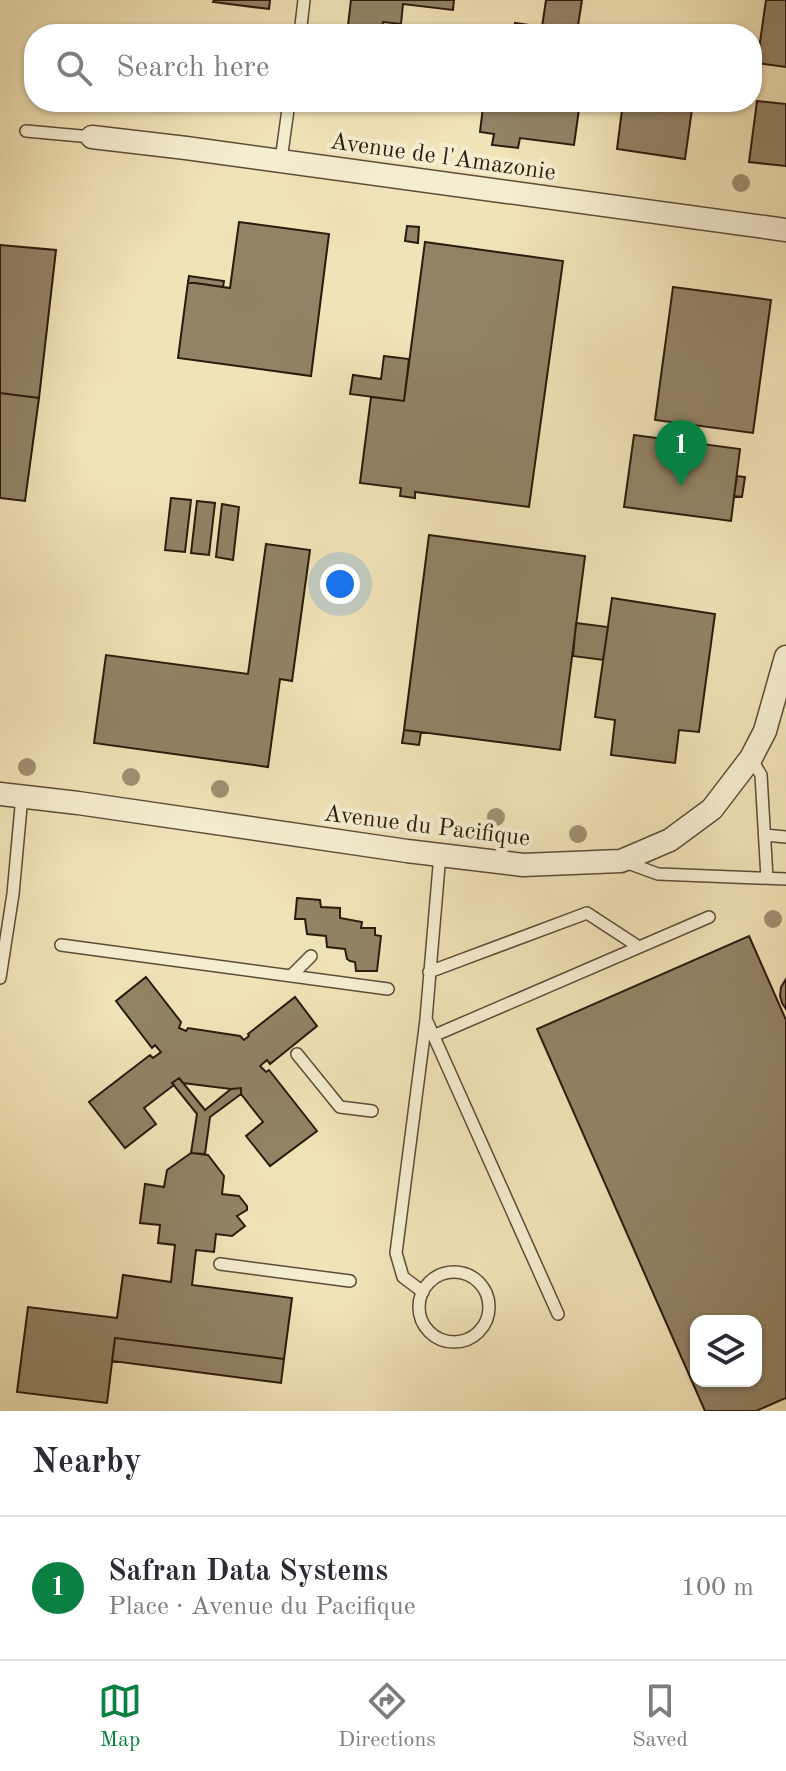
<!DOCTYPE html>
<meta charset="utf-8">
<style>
:root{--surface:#fff;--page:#f2f2f3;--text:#2b2b33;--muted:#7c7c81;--line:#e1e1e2;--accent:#0b8043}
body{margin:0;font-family:"Old Standard TT",serif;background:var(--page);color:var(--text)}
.controls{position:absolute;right:24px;bottom:24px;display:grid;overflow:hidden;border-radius:16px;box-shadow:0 2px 6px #0004}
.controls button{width:72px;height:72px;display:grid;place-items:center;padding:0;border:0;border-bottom:2px solid var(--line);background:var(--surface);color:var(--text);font:40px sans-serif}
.you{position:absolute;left:340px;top:584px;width:28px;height:28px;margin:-20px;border:6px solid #fff;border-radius:50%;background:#1a73e8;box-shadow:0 0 0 12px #1a73e833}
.badge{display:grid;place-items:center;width:52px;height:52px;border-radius:50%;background:var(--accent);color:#fff;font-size:26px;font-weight:700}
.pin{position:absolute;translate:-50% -66px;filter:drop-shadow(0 2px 4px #0008)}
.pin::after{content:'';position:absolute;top:42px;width:28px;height:24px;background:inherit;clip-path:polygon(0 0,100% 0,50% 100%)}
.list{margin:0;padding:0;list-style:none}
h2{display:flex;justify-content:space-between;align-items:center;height:104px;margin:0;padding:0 32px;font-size:34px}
h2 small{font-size:26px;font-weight:400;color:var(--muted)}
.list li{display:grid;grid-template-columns:52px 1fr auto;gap:24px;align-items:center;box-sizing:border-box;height:144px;padding:0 32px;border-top:2px solid var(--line)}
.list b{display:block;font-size:30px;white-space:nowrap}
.list p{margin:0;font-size:26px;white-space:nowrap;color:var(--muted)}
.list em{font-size:26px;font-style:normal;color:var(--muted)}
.icon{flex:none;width:44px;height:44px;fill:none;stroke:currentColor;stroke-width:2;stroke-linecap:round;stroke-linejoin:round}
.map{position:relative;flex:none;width:786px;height:1411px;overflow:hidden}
.search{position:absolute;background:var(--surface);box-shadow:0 2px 6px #0004;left:24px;right:24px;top:24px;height:88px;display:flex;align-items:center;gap:20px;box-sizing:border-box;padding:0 28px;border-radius:32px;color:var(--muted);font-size:30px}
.sheet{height:248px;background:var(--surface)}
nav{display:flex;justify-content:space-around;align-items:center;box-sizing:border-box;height:112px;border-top:2px solid var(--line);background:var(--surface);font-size:22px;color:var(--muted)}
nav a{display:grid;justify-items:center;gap:4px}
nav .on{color:var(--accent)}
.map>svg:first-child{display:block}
.building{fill:#918365;stroke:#2b1a0c;stroke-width:2;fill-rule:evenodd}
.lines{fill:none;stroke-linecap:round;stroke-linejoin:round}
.service-casing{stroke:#5c4c37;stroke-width:14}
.minor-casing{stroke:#5c4c37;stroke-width:25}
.service{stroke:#f5edd0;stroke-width:11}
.minor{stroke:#f5edd0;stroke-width:22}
.tree{fill:#9f9071}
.labels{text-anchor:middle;stroke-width:8;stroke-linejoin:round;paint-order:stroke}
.street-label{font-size:24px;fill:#2b1a0c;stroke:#f5edd0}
</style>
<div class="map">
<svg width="786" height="1411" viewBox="0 0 786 1411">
<rect width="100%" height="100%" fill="#f0e3b7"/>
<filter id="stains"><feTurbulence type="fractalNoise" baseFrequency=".0025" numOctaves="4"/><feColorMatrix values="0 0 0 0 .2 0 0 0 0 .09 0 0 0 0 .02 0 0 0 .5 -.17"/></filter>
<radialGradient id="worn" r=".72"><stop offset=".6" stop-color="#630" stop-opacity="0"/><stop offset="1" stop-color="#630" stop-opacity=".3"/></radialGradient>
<!-- building -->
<path class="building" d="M214,0H270L269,9L213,2Z
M351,0H454L453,10L403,4L401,24L383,22L381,34H347Z
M546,0H582L577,32L588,34H513L515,23L542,27Z
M766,0H786V67L757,63Z
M757,101L786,104V166L749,162Z
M504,102H580L574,145L520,138L518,148L492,145L494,134L480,132L483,107L503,110Z
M623,102H693L685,159L617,149Z
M239,222L329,234L311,376L178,358L188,282L230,288Z
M407,226L419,227L418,243L405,241Z
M425,242L563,261L529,507L415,492V498L400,496L401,488L360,483L371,397L404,401Z
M0,245L56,250L39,398L0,393Z
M189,276L224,281L223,287L188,282Z
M673,287L771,300L753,433L655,420Z
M384,356L409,359L404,401L350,394L353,375L381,379Z
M0,393L39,398L25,501L0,498Z
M634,435L740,449L731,521L624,507Z
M737,476L745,477L742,497L734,496Z
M171,498L191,500L185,552L165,550Z
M197,501L215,503L209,555L191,553Z
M222,504L239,507L233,560L216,557Z
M429,535L585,556L560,750L404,730Z
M266,544L310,550L292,681L280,679L268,767L94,743L106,655L248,674Z
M612,598L715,614L699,732L679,730L675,763L611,755L615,720L595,717Z
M576,623L608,627L603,660L573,656Z
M404,730L421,732L419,745L402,743Z
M297,898L320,900L321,907L340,908V918L362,922L361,928H375V935L381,936L377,971H356L355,962L350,961L347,959L345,949L327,947L326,936L307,934L305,919H295Z
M749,936L786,1020V1398L756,1411H705L537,1029ZM696,1321H756V1381H696Z
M146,977L181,1022L179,1028L186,1031L188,1028L240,1036L244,1040L249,1036L248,1034L295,997L317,1026L270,1064L267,1060L260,1066L266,1072L269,1070L317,1131L270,1166L246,1136L263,1122L241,1094V1088L231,1089L183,1083L179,1078L172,1083L174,1085L144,1108L156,1124L125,1148L89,1102L150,1055L153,1058L161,1052L155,1045L152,1048L116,1001Z
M786,979V1009L782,1003L780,996L781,987Z
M179,1078L205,1110L231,1089L241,1088V1094L210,1117L205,1154L191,1153L197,1114L172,1083Z
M191,1153L208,1155L224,1176L222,1194L239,1196L247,1206V1210L237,1216L245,1226L232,1236L216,1234L214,1252L196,1250L192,1285L292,1298L284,1359L115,1338L107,1403L17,1392L28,1307L117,1318L123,1275L171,1282L175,1245L158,1243L160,1225L140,1223L145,1184L164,1187L167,1170Z
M115,1338L284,1359L281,1383L112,1361Z"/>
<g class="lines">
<defs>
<path id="service" d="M300,34L304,0
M26,131L92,137
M281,160L289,102
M751,758L761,775L767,878
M765,835L786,837
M440,854L426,1019L558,1314
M625,862L658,874L786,879
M61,945L388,989
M429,972L587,913L639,947
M291,976L311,956
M0,978L13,894L22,796
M433,1036L709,917
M297,1054L340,1107L372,1111
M220,1264L350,1281
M419 1307a35 35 0 1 1 70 0a35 35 0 1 1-70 0Z
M423,1292L403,1277L396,1253L426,1020"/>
<path id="minor" d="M92,137L186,148L786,230
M0,794L78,803L407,851L523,865L621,861L670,840L712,809L751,758L765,731L786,657"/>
</defs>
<!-- service casing -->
<use href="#service" class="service-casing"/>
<!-- minor casing -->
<use href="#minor" class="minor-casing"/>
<!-- service -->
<use href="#service" class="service"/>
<!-- minor -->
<use href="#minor" class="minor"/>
</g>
<!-- trees -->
<g class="tree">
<circle cx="741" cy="183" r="9"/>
<circle cx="27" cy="767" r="9"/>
<circle cx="131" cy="777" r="9"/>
<circle cx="220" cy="789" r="9"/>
<circle cx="496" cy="817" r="9"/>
<circle cx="578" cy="834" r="9"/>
<circle cx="773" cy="919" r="9"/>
</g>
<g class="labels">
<!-- street labels -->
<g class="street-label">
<text transform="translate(443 156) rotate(8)" y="8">Avenue de l'Amazonie</text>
<text transform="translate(427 825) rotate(7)" y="8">Avenue du Pacifique</text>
</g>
</g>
<rect width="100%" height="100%" filter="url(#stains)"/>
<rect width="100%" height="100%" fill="url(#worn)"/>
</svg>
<div class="controls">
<button><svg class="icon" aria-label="layers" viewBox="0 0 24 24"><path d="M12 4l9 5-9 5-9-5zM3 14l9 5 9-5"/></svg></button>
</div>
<div class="you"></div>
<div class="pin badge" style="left:681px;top:486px">1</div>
<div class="search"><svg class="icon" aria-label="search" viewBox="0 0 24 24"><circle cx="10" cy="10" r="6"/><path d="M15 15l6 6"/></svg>Search here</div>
</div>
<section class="sheet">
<h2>Nearby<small></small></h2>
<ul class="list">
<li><span class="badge">1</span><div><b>Safran Data Systems</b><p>Place · Avenue du Pacifique</p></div><em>100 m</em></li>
</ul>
</section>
<nav>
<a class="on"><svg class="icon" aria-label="map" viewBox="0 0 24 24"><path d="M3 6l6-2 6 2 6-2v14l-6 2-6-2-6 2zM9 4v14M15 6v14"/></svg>Map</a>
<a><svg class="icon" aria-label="directions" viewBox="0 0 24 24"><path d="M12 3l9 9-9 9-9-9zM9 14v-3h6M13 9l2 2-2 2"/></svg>Directions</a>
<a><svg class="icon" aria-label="saved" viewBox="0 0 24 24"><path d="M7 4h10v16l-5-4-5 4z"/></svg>Saved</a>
</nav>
